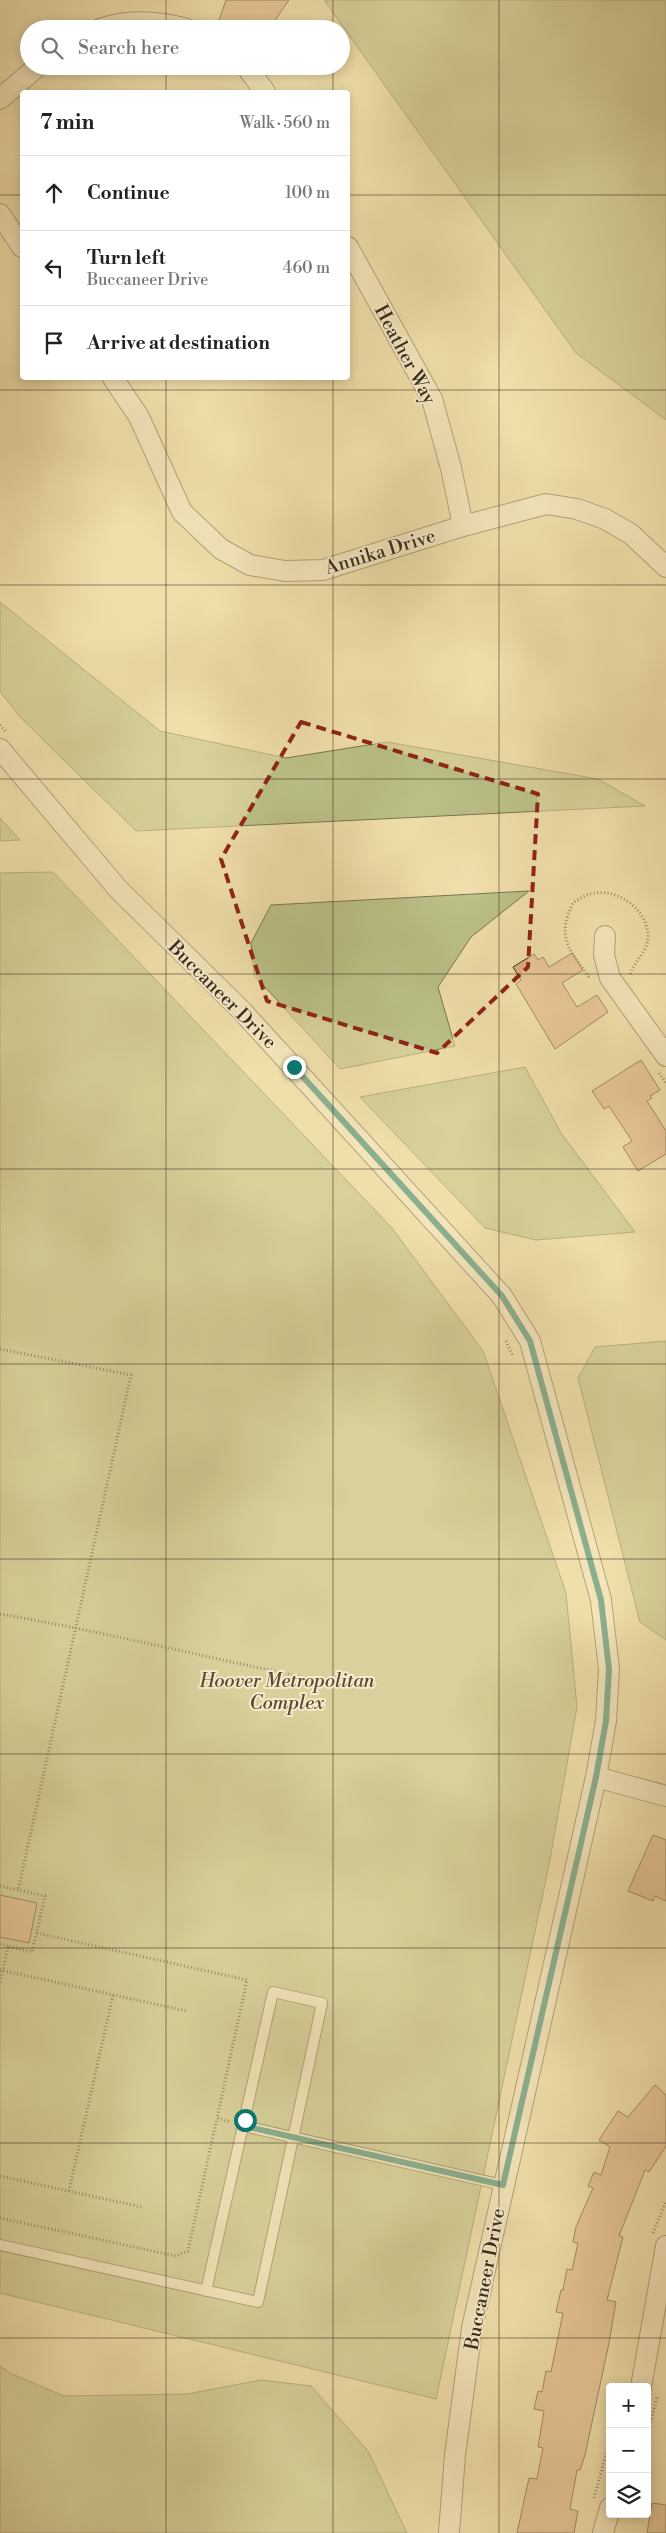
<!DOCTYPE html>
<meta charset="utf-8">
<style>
:root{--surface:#fff;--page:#f6f6f6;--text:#222;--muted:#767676;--line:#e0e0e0}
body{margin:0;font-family:"Libre Bodoni",serif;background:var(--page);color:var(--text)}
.controls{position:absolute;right:15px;bottom:15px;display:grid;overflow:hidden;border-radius:5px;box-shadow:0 2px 12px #0003}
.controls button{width:45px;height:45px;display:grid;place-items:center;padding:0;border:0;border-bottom:1px solid var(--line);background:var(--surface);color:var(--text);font:25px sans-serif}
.stop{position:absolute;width:15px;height:15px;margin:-11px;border:4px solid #0f766e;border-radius:50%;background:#fff}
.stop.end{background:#0f766e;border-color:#fff;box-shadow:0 1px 5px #0008}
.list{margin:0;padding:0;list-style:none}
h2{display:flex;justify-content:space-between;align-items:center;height:65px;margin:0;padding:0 20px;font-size:21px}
h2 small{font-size:16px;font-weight:400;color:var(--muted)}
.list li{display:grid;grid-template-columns:32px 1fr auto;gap:15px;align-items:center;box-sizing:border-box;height:75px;padding:0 20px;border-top:1px solid var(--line)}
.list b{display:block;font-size:19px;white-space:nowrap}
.list p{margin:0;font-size:16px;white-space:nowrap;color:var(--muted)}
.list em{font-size:16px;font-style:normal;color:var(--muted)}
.icon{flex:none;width:28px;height:28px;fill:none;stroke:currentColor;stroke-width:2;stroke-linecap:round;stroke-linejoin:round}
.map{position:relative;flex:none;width:666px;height:2533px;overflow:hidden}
.search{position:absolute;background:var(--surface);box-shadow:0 2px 12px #0003;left:20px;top:20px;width:330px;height:55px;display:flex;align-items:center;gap:12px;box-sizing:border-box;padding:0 18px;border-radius:28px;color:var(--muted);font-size:19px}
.panel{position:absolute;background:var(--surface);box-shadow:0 2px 12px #0003;left:20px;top:90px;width:330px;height:290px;border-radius:5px}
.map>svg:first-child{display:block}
.green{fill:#bbc188;stroke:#7a7752}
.building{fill:#e0ac84;stroke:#3a2d1b}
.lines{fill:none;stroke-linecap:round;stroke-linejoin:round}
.service-casing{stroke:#685a3f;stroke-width:12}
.minor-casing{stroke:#685a3f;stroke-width:22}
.path{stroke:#3a2d1b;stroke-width:3;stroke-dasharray:1 2.5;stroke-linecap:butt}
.service{stroke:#f5eac9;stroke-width:10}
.minor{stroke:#f5eac9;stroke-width:20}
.route{stroke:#0f766e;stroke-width:6}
.marked{fill:none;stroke:#8f2418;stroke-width:4;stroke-dasharray:10 6;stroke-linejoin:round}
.grid{fill:none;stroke:#3a2d1b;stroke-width:1;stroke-opacity:0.55}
.labels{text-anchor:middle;stroke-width:4;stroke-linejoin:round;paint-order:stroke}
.street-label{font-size:19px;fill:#3a2d1b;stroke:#f5eac9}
.park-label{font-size:19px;font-style:italic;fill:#544b31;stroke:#f5eac9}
</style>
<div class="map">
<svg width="666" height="2533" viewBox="0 0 666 2533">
<rect width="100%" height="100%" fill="#f0dfac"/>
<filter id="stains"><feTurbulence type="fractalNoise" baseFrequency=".004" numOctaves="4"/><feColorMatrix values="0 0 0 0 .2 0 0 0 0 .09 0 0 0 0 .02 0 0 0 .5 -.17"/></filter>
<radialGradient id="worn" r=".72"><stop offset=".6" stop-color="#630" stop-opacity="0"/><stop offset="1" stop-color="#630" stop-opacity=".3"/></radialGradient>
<!-- green -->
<path class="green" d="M324,0H666V420L576,353Z
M0,602L160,731L286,758L387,742L598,779L645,806L136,831L21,718L0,692Z
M0,818L20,840L0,841Z
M53,872L392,1228L483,1351L566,1593L577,1707L549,1865L436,2399L0,2293V873Z
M529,891L471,937L438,987L455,1046L340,1069L254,975L251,943L271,905Z
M525,1067L561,1133L635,1232L536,1240L485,1228L360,1097Z
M666,1341V1640L640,1622L578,1378L595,1347Z
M0,2366L10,2373L64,2396L187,2394L261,2380L311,2386L368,2451L407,2533H0Z"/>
<!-- building -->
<path class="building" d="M226,0H289L269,29H216Z
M572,953L583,970L562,983L577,1007L597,995L608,1012L555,1049L516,984L521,980L513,967L534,954L538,960L543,957L549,967Z
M641,1060L660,1090L650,1096L652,1098L647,1101L666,1131V1154L638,1171L623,1147L632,1141L609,1106L604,1109L592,1091Z
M653,1835L666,1840V1901L655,1896L653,1901L628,1891Z
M0,1895L37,1903L29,1943L0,1937Z
M655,2085L666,2095V2146L649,2172L645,2170L619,2236L623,2237L607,2300L616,2302L609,2343L585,2455L580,2470H577L570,2509L578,2511L574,2533H517L529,2478L537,2479L543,2448L538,2447L544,2411L534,2409L538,2391L542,2392L546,2371L551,2372L563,2313L556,2312L561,2290H563L567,2269L572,2270L578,2243L573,2242L576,2227L593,2188L588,2186L594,2172L601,2175L610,2147L599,2140L618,2111L628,2117Z
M652,2503L666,2505V2533H647Z"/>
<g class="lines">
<defs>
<path id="service" d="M244,2126L503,2185
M0,2245L258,2302L322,2003L273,1992L206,2291"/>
<path id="minor" d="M100,29C129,19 158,21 187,29
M246,66L265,92
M0,99L38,66
M0,214L22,247
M348,247L432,399L451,468L463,526
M113,378L139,417L182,512L221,549L250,565L285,571L323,570L463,526L546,504L577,509L605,519L631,534L666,567
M0,749L118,889L241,1010L502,1296L530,1341L601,1600L609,1669L606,1721L596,1777L472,2328L455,2455L449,2533
M605,936L604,955L610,978L666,1056
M596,1777L666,1796
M641,2387L666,2246
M603,2533L610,2508"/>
</defs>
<!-- service casing -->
<use href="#service" class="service-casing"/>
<!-- minor casing -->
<use href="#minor" class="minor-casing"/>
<!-- path -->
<path class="path" d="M0,725L6,732
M589,977C569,949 556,938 573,903C577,900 582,897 587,895C612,885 645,906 648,933C650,950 634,961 630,975
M659,1073L666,1083
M506,1341L513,1356
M0,1349L131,1375L18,1891
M0,1614C107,1632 211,1659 318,1680
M0,1886L45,1896L32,1952L8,1946L0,1983
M37,1933L247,1980L217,2118L231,2122
M0,1944L8,1946
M0,1970L187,2011
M0,2176L141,2207
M69,2191L113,1995
M0,2218L176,2256L188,2251L217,2118
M653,2233L666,2201
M647,2436L657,2397
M594,2498L610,2440"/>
<!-- service -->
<use href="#service" class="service"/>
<!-- minor -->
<use href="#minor" class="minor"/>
</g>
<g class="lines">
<!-- route -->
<path class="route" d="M245,2120L244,2126L503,2185L596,1777L606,1721L609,1669L601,1600L530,1341L502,1296L294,1067"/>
</g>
<!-- marked area -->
<path d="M0 0H666V2533H0ZM301,722L538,794L528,967L437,1053L267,1001L221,859Z" fill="#f0dfac" fill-opacity=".55" fill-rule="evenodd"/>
<path class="marked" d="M301,722L538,794L528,967L437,1053L267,1001L221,859Z"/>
<!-- grid -->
<path class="grid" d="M166,0V29M333,0V29M499,0V2533M166,66V92M333,66V92M0,195H22M348,195H666M166,378V2533M333,378V2533M0,390H666M0,585H666M0,779H666M0,974H666M0,1169H666M0,1364H666M0,1559H666M0,1754H666M0,1948H666M0,2143H666M0,2338H666"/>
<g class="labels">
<!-- street labels -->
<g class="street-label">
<text transform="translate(406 354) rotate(62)" y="7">Heather Way</text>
<text transform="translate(380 551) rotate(-17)" y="7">Annika Drive</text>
<text transform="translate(223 994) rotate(45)" y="7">Buccaneer Drive</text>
<text transform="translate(484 2279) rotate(-79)" y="7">Buccaneer Drive</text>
</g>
<!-- park labels -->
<g class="park-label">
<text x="287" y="1687">Hoover Metropolitan<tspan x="287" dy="22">Complex</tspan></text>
</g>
</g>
<rect width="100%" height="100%" filter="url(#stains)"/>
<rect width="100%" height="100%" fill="url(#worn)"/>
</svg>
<div class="controls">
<button>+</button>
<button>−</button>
<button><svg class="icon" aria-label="layers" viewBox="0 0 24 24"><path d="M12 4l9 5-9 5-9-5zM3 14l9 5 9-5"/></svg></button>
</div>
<div class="stop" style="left:245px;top:2120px"></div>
<div class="stop end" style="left:294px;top:1067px"></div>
<div class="search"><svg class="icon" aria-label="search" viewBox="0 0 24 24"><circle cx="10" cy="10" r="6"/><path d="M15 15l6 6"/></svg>Search here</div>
<section class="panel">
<h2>7 min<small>Walk · 560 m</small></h2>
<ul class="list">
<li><svg class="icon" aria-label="ahead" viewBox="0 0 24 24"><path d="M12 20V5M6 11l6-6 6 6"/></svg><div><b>Continue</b></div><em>100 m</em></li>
<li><svg class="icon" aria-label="left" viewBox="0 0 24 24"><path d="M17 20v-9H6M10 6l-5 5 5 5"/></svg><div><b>Turn left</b><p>Buccaneer Drive</p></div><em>460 m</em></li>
<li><svg class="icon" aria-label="arrive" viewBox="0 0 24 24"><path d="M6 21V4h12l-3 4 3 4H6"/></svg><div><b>Arrive at destination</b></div></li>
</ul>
</section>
</div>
